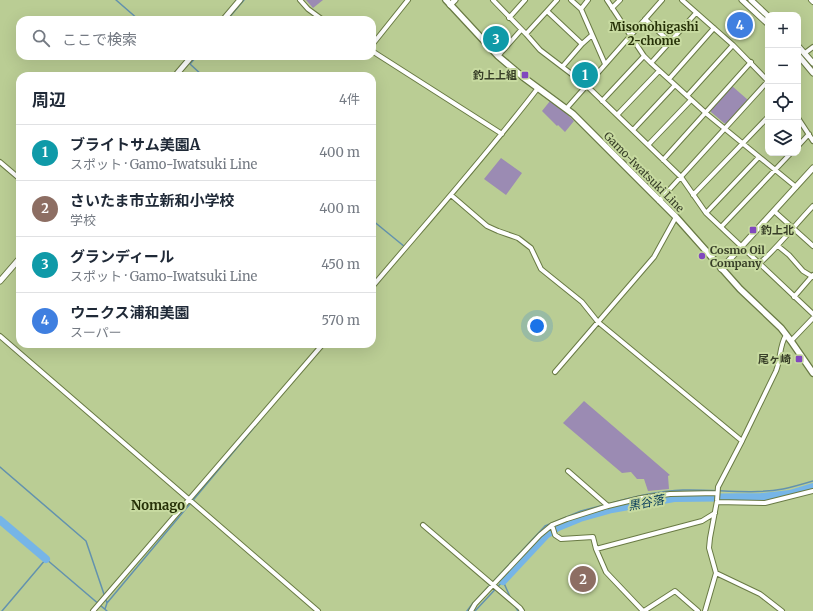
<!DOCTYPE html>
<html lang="ja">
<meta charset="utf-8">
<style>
:root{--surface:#fff;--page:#f6f6f7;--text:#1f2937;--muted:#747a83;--line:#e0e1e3;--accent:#8147be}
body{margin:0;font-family:Merriweather,"Noto Sans JP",serif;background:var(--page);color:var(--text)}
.controls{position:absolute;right:12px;top:12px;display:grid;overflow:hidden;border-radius:8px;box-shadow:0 4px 16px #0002}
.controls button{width:36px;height:36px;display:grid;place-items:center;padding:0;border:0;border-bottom:1px solid var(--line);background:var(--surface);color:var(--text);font:20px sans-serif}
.you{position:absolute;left:537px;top:326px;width:14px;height:14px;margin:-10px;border:3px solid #fff;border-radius:50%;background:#1a73e8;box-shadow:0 0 0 6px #1a73e833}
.badge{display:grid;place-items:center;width:26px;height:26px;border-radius:50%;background:var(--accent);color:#fff;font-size:13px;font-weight:700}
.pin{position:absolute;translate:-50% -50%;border:2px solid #fff;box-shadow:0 1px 4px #0006}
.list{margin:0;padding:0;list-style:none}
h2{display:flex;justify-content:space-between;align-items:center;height:52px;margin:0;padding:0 16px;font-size:17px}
h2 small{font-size:13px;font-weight:400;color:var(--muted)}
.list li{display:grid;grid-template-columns:26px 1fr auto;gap:12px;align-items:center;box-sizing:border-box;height:56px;padding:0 16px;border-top:1px solid var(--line)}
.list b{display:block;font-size:15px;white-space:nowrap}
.list p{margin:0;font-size:13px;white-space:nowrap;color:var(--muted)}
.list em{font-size:13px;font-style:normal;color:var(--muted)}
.icon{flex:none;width:22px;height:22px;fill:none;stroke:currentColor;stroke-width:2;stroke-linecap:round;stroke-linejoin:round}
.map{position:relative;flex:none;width:813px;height:611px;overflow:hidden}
.search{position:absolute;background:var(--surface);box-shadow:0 4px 16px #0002;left:16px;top:16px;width:360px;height:44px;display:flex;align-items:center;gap:10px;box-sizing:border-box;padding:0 14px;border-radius:12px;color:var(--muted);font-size:15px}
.panel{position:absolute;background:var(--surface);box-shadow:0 4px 16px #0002;left:16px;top:72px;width:360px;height:276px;border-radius:12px}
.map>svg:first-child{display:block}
.green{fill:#9b8bb3}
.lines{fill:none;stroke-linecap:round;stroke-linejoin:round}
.stream{stroke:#6392ae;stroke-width:1.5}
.river{stroke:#76b5e7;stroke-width:8}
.minor-casing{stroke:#697a44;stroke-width:6}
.tertiary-casing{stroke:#697a44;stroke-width:7}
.secondary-casing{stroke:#697a44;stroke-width:8}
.minor{stroke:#fff;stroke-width:4}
.tertiary{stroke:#fff;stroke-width:5}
.secondary{stroke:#fff;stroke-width:5.5}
.poi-dot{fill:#8147be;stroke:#c7daa0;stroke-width:1.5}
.labels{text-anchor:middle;stroke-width:4;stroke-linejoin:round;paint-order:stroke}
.poi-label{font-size:11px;font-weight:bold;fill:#383f28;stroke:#c7daa0;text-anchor:end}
.street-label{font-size:11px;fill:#383f28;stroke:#c7daa0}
.neighbourhood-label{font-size:12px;font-weight:bold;fill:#263107;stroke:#c7daa0}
.water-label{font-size:12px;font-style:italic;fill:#063a5a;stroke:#c7daa0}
.quarter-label{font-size:13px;font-weight:bold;fill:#263107;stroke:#c7daa0}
</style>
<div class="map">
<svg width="813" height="611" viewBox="0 0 813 611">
<rect width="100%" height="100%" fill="#bacd94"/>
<!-- green -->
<path class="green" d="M306,0H323L313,8Z
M732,86L748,100L726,124L724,123L711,112V110Z
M550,101L564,111L574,121L565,132L558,125L557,126L542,111Z
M501,158L522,173L506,195L484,179Z
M584,401L670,475L668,476L669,489L648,491L644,479H637L631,472L622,473L563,423Z"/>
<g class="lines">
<!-- stream -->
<path class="stream" d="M116,0L139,20
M227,20L244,0
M181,56L182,57
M197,56L190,64L203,76
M372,220L405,247
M0,467L86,541L107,603
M608,504C632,497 657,491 683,490C716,489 750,495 783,489C793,487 803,484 813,481
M477,599L545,526L581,511L604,505
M515,606L518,611
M105,609L107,603L261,419
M2,611L46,559L107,611
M467,611L473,603
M475,611L503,581L511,599"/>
<!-- river -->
<path class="river" d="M0,520L46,559
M503,581L546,535L558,527L580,518L612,509L674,498L761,497L790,494L813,487"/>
<defs>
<path id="minor" d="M300,0L308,9L323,20
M493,0L526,34L547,11
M557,0L547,11L582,44L592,35
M571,0L581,9L588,0
M607,0L644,56L651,63L708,115L796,187
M811,0L813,2
M612,8L620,0
M581,9L605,64
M509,18L525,0
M645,19L670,42
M526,34L540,50L586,85L681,177L706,213L813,314
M372,45L408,0
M372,51L502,134
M805,53L813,47
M498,56L521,30
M651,63L696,13
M563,66L582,44
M669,79L714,28
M687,96L733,45
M602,101L644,56
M566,109L662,0
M617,115L659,71
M798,118L813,141
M633,130L675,85
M648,145L691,100
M798,146L809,134
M663,160L751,62
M0,162L20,179
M451,195L487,226L498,231L518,238L531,248L541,269L582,302L598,322L742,441
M693,195L768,117
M659,201L768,81L733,45L682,0
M774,211L813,246
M706,213L759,157
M721,227L791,153
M778,246L789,255L803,271L813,277
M760,263C779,246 795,225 813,206
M372,287C428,221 485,157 538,88
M794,297L813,275
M0,336L318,611
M791,341L813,318
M555,372L654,257L676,217
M568,471L608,506
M717,502L765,503L813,491
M423,525L520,608L522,611
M552,525L555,535L561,539L593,537L596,549L606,572L643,611
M596,549L702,521L715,513
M716,573L760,594L782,611
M93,611L323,344
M471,611L475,604L540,535L552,525L567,519L608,506L641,498L670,494L717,493
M644,611L675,591L698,611
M705,611L716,573L709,548L710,538L717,501L718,487L742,441L776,371C781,359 779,346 786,335"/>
<path id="tertiary" d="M742,0L768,24
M751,0L768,16
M450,5L455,0
M223,20L240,0
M798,46L813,63
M798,55L813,73
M175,76L192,56
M721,269L813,168
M0,281L20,258"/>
<path id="secondary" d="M446,0L498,56L523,77L573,114L676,217L740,289L781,328L791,341L813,373"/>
</defs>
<!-- minor casing -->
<use href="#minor" class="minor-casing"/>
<!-- tertiary casing -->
<use href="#tertiary" class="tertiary-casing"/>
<!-- secondary casing -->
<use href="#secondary" class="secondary-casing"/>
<!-- minor -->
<use href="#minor" class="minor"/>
<!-- tertiary -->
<use href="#tertiary" class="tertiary"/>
<!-- secondary -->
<use href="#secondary" class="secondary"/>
</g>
<!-- markers -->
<g class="poi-dot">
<rect x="521" y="71" width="8" height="8" rx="2"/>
<rect x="749" y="226" width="8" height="8" rx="2"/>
<circle cx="702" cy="256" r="4"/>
<rect x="795" y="355" width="8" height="8" rx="2"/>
</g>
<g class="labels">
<!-- poi labels -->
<g class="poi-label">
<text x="517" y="79">釣上上組</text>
<text x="761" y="234" text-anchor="start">釣上北</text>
<text x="710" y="254" text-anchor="start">Cosmo Oil<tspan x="710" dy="13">Company</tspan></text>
<text x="791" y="363">尾ヶ崎</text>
</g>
<!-- street labels -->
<g class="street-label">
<text transform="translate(644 172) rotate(45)" y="4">Gamo-Iwatsuki Line</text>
</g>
<!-- neighbourhood labels -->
<g class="neighbourhood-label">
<text x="654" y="31">Misonohigashi<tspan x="654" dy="14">2-chome</tspan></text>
</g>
<!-- water labels -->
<g class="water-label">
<text transform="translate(646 503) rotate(-11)" y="4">黒谷落</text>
</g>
<!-- quarter labels -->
<g class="quarter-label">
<text x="158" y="510">Nomago</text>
</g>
</g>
</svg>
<div class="controls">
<button>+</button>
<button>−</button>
<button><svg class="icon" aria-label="locate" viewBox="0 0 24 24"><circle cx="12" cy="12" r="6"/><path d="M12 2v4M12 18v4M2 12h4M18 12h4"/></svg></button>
<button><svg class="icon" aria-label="layers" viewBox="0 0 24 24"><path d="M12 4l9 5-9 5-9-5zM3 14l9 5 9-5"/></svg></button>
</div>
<div class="you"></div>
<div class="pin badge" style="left:585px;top:75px;background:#0f9aa8">1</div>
<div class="pin badge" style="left:583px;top:579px;background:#8d6e63">2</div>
<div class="pin badge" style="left:496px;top:39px;background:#0f9aa8">3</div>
<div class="pin badge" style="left:740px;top:25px;background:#3f7fe0">4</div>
<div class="search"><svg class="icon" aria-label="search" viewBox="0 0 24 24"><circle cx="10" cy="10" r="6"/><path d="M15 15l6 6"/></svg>ここで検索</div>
<section class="panel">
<h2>周辺<small>4件</small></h2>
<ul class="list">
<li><span class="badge" style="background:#0f9aa8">1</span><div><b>ブライトサム美園A</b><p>スポット · Gamo-Iwatsuki Line</p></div><em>400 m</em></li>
<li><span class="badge" style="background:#8d6e63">2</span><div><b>さいたま市立新和小学校</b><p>学校</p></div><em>400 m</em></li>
<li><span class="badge" style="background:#0f9aa8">3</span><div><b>グランディール</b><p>スポット · Gamo-Iwatsuki Line</p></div><em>450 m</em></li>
<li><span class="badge" style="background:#3f7fe0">4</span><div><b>ウニクス浦和美園</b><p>スーパー</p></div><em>570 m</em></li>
</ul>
</section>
</div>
